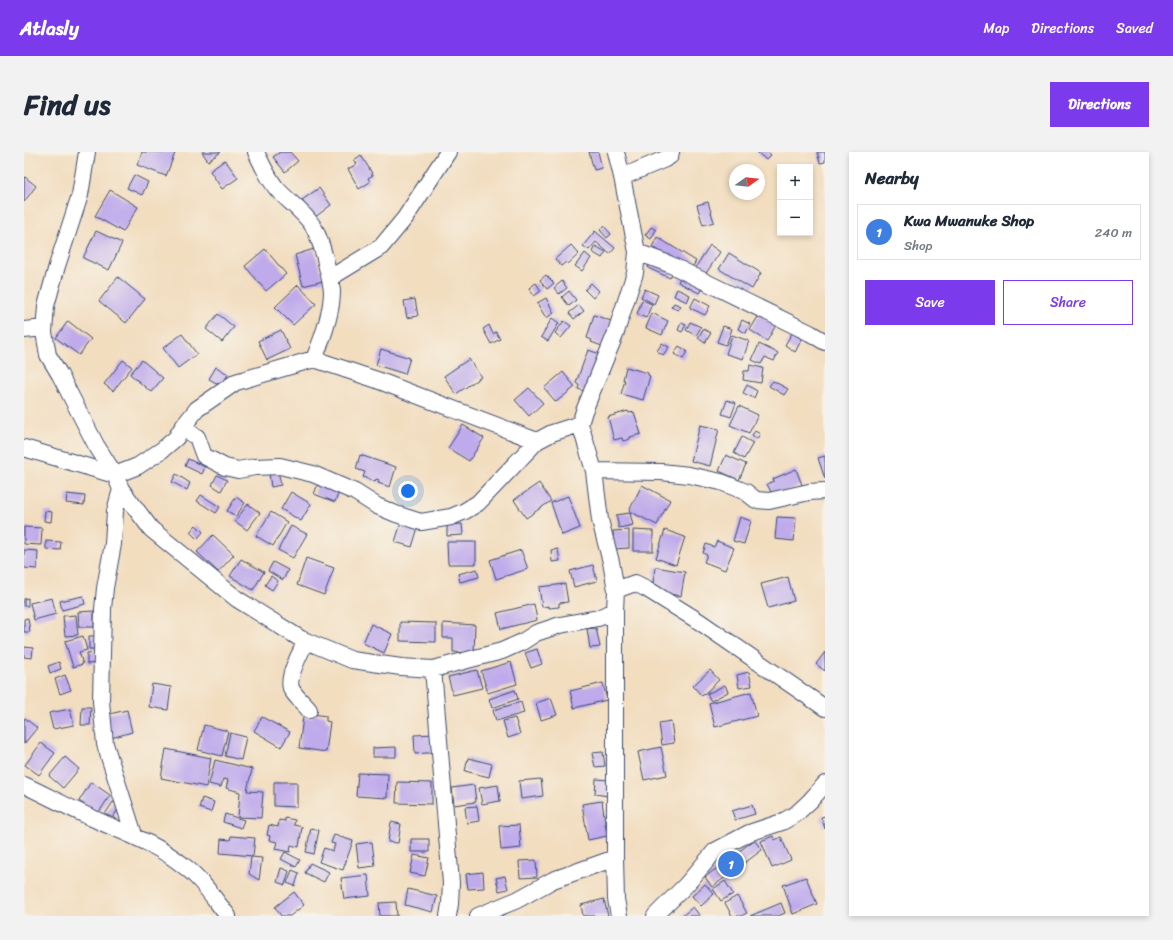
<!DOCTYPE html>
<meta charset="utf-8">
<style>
:root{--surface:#fff;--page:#f2f2f3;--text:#1f2937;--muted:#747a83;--line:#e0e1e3;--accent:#7c3aed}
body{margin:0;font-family:Sriracha,sans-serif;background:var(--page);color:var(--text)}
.controls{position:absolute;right:12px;top:12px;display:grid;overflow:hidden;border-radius:0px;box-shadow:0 2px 6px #0003}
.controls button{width:36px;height:36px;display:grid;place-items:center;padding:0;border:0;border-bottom:1px solid var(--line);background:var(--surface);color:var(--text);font:20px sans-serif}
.compass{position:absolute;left:705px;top:12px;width:36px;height:36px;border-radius:50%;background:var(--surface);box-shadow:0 2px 6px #0003;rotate:75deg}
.you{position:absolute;left:384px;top:339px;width:14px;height:14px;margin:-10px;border:3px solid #fff;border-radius:50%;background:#1a73e8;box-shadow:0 0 0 6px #1a73e833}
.badge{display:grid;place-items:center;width:26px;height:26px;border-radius:50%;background:var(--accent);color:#fff;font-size:13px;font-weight:700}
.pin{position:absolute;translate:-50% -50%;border:2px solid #fff;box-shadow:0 1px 4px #0006}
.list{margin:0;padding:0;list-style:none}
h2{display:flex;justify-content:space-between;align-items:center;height:52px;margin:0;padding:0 16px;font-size:17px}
h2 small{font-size:13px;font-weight:400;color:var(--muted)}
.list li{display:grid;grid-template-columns:26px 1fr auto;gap:12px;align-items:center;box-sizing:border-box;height:56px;margin:0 8px 8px;padding:0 8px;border:1px solid var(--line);border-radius:0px}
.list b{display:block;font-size:15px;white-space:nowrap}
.list p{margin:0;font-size:13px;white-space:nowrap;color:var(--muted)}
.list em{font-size:13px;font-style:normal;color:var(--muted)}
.actions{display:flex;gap:8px;padding:12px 16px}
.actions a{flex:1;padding:9px 0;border:1px solid var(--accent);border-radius:0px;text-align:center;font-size:14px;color:var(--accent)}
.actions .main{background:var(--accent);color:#fff}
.map{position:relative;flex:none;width:801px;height:764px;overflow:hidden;border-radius:0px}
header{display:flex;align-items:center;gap:24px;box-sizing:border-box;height:56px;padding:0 20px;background:var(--accent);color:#fff}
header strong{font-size:19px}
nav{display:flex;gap:22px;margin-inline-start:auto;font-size:14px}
.intro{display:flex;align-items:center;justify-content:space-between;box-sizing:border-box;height:96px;padding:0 24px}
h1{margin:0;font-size:28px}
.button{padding:10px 18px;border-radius:0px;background:var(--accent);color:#fff;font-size:14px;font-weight:700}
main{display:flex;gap:24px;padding:0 24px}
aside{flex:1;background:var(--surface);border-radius:0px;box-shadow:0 2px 6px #0003}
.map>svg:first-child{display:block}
.building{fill:#bfabeb}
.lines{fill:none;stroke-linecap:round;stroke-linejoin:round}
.minor-casing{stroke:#3b496d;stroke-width:18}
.minor{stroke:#fff;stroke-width:16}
</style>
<header>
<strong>Atlasly</strong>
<nav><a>Map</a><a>Directions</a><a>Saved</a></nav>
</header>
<div class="intro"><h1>Find us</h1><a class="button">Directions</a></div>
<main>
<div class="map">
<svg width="801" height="764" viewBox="0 0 801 764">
<rect width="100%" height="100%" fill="#f7f3e8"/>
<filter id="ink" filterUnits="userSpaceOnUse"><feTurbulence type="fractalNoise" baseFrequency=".025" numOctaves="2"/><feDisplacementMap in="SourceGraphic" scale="8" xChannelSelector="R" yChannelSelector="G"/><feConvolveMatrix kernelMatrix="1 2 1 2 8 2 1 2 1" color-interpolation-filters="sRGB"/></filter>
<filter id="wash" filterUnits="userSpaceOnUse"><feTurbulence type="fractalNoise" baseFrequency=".012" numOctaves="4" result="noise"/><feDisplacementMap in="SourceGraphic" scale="16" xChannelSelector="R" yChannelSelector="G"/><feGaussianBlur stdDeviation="0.9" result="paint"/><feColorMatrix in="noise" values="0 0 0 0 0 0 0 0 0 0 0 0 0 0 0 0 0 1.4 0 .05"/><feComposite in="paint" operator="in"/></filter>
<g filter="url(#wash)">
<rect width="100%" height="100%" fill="#f2ddbf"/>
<g id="blocks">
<!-- building -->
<path class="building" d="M118,0H148L151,1L142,24L113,13Z
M178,0H197L184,9Z
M256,0H266L274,9L261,20L249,5Z
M565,0H574L578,16L570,18Z
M733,0H744L747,3L742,8Z
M793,0H801V10L796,11Z
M337,3L349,23L344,26L346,30L335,37L324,17L333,12L330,8Z
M201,8L214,26L198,37L186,19Z
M110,23L124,30L118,43L103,36Z
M1,25L12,34L0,50V26Z
M295,36L307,53L290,66L278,48Z
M86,38L114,55L99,80L71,64Z
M684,50L690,70L679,73L673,53Z
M580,74L587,82L583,86L576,78Z
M627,75L632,78L627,87L621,83Z
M72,79L98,91L85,118L59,106Z
M571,79L591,96L586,102L572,90L565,98L559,94Z
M633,85L672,109L666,119L628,95Z
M547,93L555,102L544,112L542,110L537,114L531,107Z
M686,93L696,100L679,126L669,119Z
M571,94L582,100L578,106L568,100Z
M241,97L262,122L242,139L221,114Z
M290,97L299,129L279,134L271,103Z
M561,101L567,106L558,119L551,114Z
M705,101L737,121L728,137L695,117Z
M626,110L649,121L646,126L624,116Z
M658,121L680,132L675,141L654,130Z
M522,123L530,131L523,137L516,128Z
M94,125L121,147L102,171L75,149Z
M538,129L543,136L535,142L530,136Z
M512,131L517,139L510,144L505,136Z
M567,131L575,139L569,146L561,138Z
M274,133L292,152L269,173L251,155Z
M621,137L634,143L630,152L617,145Z
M653,137L666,143L663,150L650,144Z
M545,139L552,148L545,154L538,145Z
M522,146L530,161L522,166L513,151Z
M671,146L686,154L681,163L666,156Z
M391,147L394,164L383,166L380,149Z
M618,148L628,152L622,166L613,162Z
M650,151L657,154L654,158L647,155Z
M555,153L560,159L550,167L545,161Z
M628,161L644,169L638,183L622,176Z
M194,162L210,175L198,190L182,177Z
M570,163L587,169L578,194L567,190L568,188L563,186Z
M735,163L752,173L743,189L726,178Z
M528,166L535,171L524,189L517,185Z
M718,168L726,172L722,181L714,177Z
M44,169L67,187L55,203L32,186Z
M540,169L547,174L537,186L531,181Z
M666,170L677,175L672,184L662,178Z
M657,171L662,173L658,180L654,178Z
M465,173L469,182L472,180L476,187L467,192L459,177Z
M699,174L708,177L702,193L693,190Z
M679,177L687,181L681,191L674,186Z
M257,178L266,197L243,208L234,189Z
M768,181L778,187L771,200L761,193Z
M158,182L173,202L154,216L139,196Z
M708,183L725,189L719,207L702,202Z
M638,191L645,195L639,203L633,199Z
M735,192L754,201L750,209L741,205L737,212L728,208Z
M655,194L663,199L659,207L650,202Z
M357,197L386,206L381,222L352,213Z
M564,198L576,202L563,240L554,237L555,233L552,231Z
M445,207L457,225L432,242L420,224Z
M99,208L108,215L89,239L80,232Z
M118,208L139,226L127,240L106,222Z
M726,213L739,216L737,231L719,228L720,219H725Z
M192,215L204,222L198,234L185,227Z
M602,215L624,221V223L626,224L619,248L597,242L601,228H599Z
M539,220L551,235L532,250L520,236Z
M749,229L764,237L760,243L745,234Z
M723,233L733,239L730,246L719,241Z
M505,236L519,251L505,264L491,248Z
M703,248L712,251L707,265L698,262Z
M715,254L734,263L725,281L706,273Z
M604,259L605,261L610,260L617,282L606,285V287L599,289L598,286L590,288L584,265Z
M439,273L460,286L445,309L424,296Z
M676,273L695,277L686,314L667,309Z
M731,279L736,282L733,287L728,283Z
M718,285L729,291L720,307L710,301Z
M336,303L372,315L366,335L354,331L355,328L352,327L351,330L339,325L341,320L332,317Z
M702,303L722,312L715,328L695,319Z
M801,304V327L794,306Z
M164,307L181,315L178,322L161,314Z
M772,317L778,333L756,342H748L743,332L750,329L749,327Z
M254,319L257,333L247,335L245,321Z
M152,322L166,331L163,338L148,330Z
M193,323L203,328L197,339L188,333Z
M295,329L316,337L311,350L290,342Z
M515,331L527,349L502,366L490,348Z
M618,333L646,348L633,373L605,359Z
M267,340L287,352L277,369L257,357Z
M43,342L61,344L60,353L42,351Z
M177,343L196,355L192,361L173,349Z
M544,344L556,376L538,383L527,351Z
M212,345L221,351L212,364L203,359Z
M224,352L236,361L223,378L211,369Z
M21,359L28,360L27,370L20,369Z
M247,360L263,370L249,394L232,384Z
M606,361L609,373L595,376L592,363Z
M379,364L396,369L388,395L371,390Z
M716,365L727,369L720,392L709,389Z
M753,365L772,366L770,389L751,387Z
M438,372L439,383L423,384V373Z
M172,373L179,380L173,387L166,380Z
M267,374L283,382L269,406L254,398Z
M0,375L18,376L17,393L0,392Z
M605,378V396L590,397L589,379Z
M609,378L629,379V399H609Z
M641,378L661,385L652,413L632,406Z
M189,383L210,403L194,420L173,400Z
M22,389L37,390L36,398L22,397Z
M693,389L710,396L701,418L680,410L683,403L679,401L682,392L690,395Z
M423,390H452V412H424Z
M534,397L536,409L528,410L527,398Z
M0,398L14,399L13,417L0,416Z
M497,398L504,417L472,427L466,408Z
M282,406L310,416L300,443L273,433Z
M217,407L240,420L229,438L206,424Z
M249,410L264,418L259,428L244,419Z
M569,413L573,429L550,435L546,419Z
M631,415L661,420L657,444L628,439Z
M453,417L455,425L436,430L434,422Z
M247,424L254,429L248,438L241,433Z
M764,425L770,449L744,456L737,432Z
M541,432L544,450L535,451V455L525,456L524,454L518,455L515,435Z
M59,444L61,452L38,458L36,449Z
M4,446V454H0V447Z
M28,446L32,462L10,468L6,451Z
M510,452L513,468L477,477L473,461Z
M70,459V475H55L54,460Z
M52,463L54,483L41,484L39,464Z
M4,466L6,480H0V467Z
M376,470L412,471V490L376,489Z
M419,471L451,473L450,501L429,500V486H419Z
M347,472L368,482L360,501L339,491Z
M572,476L576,495L566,496L563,477Z
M59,484L63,498L55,500L59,512L49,515L41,489Z
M65,484H73V497H65Z
M0,495L9,496L8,506L0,505Z
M513,497L518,512L507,516L501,501Z
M72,500L73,511L63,512V501Z
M801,500V519L792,512Z
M35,510L37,517L26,521L24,514Z
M487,510L493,532L464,541L457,519Z
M453,518L458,536L429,543L424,525Z
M686,518L695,528L678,544L669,534Z
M725,520L728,534L715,536L713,523Z
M41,523L47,538L36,542L31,527Z
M579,531L583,548L550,556L546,539Z
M128,532L147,535L144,558L125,555Z
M701,533L704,540L687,549L683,542Z
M491,538L494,547L468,556L465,547Z
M727,540L733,564L691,575L685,551Z
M527,546L533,563L517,568L512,551Z
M497,550L500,561L472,569L469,558Z
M58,555H67L66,573H57Z
M46,557L50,573L29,577L25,561Z
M103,558L108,580L87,586L81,563Z
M289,562L302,564V569L306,570L302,600L275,596L279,565L288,566Z
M238,565L266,580L257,595L230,579Z
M1,566L13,576L0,592V568Z
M491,566L496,582L484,586L479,569Z
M647,569L650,591L638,593L635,571Z
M180,573L204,579L198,604L174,598Z
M206,581L222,585L217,608L201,604Z
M413,582L414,600L391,602L390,583Z
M17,591L31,601L15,623L1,613Z
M372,595V605H349V596Z
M637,595L643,623L620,628L614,600Z
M142,597L187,606L182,635L137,626Z
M579,600L581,614L571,615L568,601Z
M41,605L55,617L39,636L25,624Z
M444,606L468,612L465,625L441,619Z
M191,608L228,617L223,639L239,640L237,666L214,665L216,640L202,636L204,628L199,627L197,635L185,632Z
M334,621L364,622L363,646L332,644Z
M517,627L519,644L497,647L495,629Z
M572,627L585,628L584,644L571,642Z
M67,630L86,643L74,662L55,649Z
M250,630H273V655L250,654Z
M373,630L408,631V652L372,651Z
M450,633L452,650L430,653L428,636Z
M474,633L476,649L458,652L455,636Z
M178,646L190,650L187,660L175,656Z
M578,649L583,684L564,688L558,652Z
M89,650L96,654L86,670L79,665Z
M728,653L731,662L711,668L708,659Z
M453,654L455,669L443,671L441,655Z
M201,662L220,668L217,676L199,670Z
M801,664V677L797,665Z
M261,666L271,668L270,673L278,675L275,695L267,693L266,700L251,697L253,690L245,688L246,684L243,683L245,673L254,675L255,668L261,669Z
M367,670L377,672L374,691L364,690Z
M495,673L497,696L477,698L475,674Z
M287,676L295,678L290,702L282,700Z
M310,683L329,689L319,718L295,710L300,696L309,699L311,692L307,691Z
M207,684L231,686L229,704L196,701L197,687L206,688Z
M749,684L751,688L757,685L767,708L748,716L737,689Z
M387,687H405V700H387Z
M730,688L738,698L688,735L681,725Z
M348,690L351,714L335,716L332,692Z
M261,700L276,708L272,715L257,707Z
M390,703L405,706L401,724L386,721Z
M227,705L238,706L235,728L225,722Z
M512,708L513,725L496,726L495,709Z
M286,711L305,720L300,730L281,721Z
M257,716L265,719L261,733L253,730Z
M268,718L275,721L271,734L263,731Z
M459,720L460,736L444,737L442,722Z
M344,723L346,744L320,747L317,726Z
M481,724L484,737L475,739L472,726Z
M782,725L793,752L769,762L759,733Z
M701,729L709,742L697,749L689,737Z
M681,732L690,742L677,754L668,744Z
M384,737L413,744L409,760L381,753Z
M270,740L280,753L266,764H257L251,755Z
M713,744L723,761L717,764H708L701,751Z
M580,747L584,764H559L557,753Z
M372,750L373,764H356L355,751Z
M757,751L761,761L754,764H726Z
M669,755L676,764H658Z"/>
</g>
</g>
<g filter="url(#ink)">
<use href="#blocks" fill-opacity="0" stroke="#3b496d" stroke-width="1"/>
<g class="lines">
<defs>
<path id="minor" d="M63,0L56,43L33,114L22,154L20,180L24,203L36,223L72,293L91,323L97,337L127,377L213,447L277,487L328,508L377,515L409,517L478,499L498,490L512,481L536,473L574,466L582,463L591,458
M232,0C238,13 244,26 253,37C265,50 280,60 289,74C295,84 298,95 301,106C303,117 307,128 308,139C308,159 298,188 290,207
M592,0L598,25L613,100L611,121L591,183L560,259L556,272L570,319L576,368L587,410L592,438L591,458V706L592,747L595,764
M598,25L641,7L646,4L647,0
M613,100L645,112L786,181L801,190
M306,126L357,95L381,66L424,0
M0,178L20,176
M158,276L173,285L180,304L201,315L214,318L231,315L256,314L289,322L331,340L353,354L372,362L397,370L427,365L441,359L454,351L513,289
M0,296L91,323L114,314L138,298L152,286L158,276L173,257L212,230L290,207L353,228L513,289L528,281L556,272
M570,319L637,320L665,323L697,330L722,340L732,348L745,349L785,340L801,339
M97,337L91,359L89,392L81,436L79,457L77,549L81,592L110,683
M592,438L611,431L623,437L676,470L801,556
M282,489C277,500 263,524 267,536C270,544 280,551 285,558
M409,517L427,731L426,752L424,764
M0,633C22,643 43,655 66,665C98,680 132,691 160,714C178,727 190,747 204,764
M454,764L493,748L529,728L591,706
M631,764L662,733L691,699L725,681L758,670L772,662L786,649L801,632"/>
</defs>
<!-- minor casing -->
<use href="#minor" class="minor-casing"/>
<!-- minor -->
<use href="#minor" class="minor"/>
</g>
</g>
</svg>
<div class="controls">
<button>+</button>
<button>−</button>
</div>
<svg class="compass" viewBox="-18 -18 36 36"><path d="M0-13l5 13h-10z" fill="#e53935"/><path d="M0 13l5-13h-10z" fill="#747a83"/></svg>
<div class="you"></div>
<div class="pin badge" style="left:707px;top:712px;background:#3f7fe0">1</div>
</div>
<aside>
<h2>Nearby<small></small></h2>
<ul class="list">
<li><span class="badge" style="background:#3f7fe0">1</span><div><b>Kwa Mwanuke Shop</b><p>Shop</p></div><em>240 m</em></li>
</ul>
<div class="actions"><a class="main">Save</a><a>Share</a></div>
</aside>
</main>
